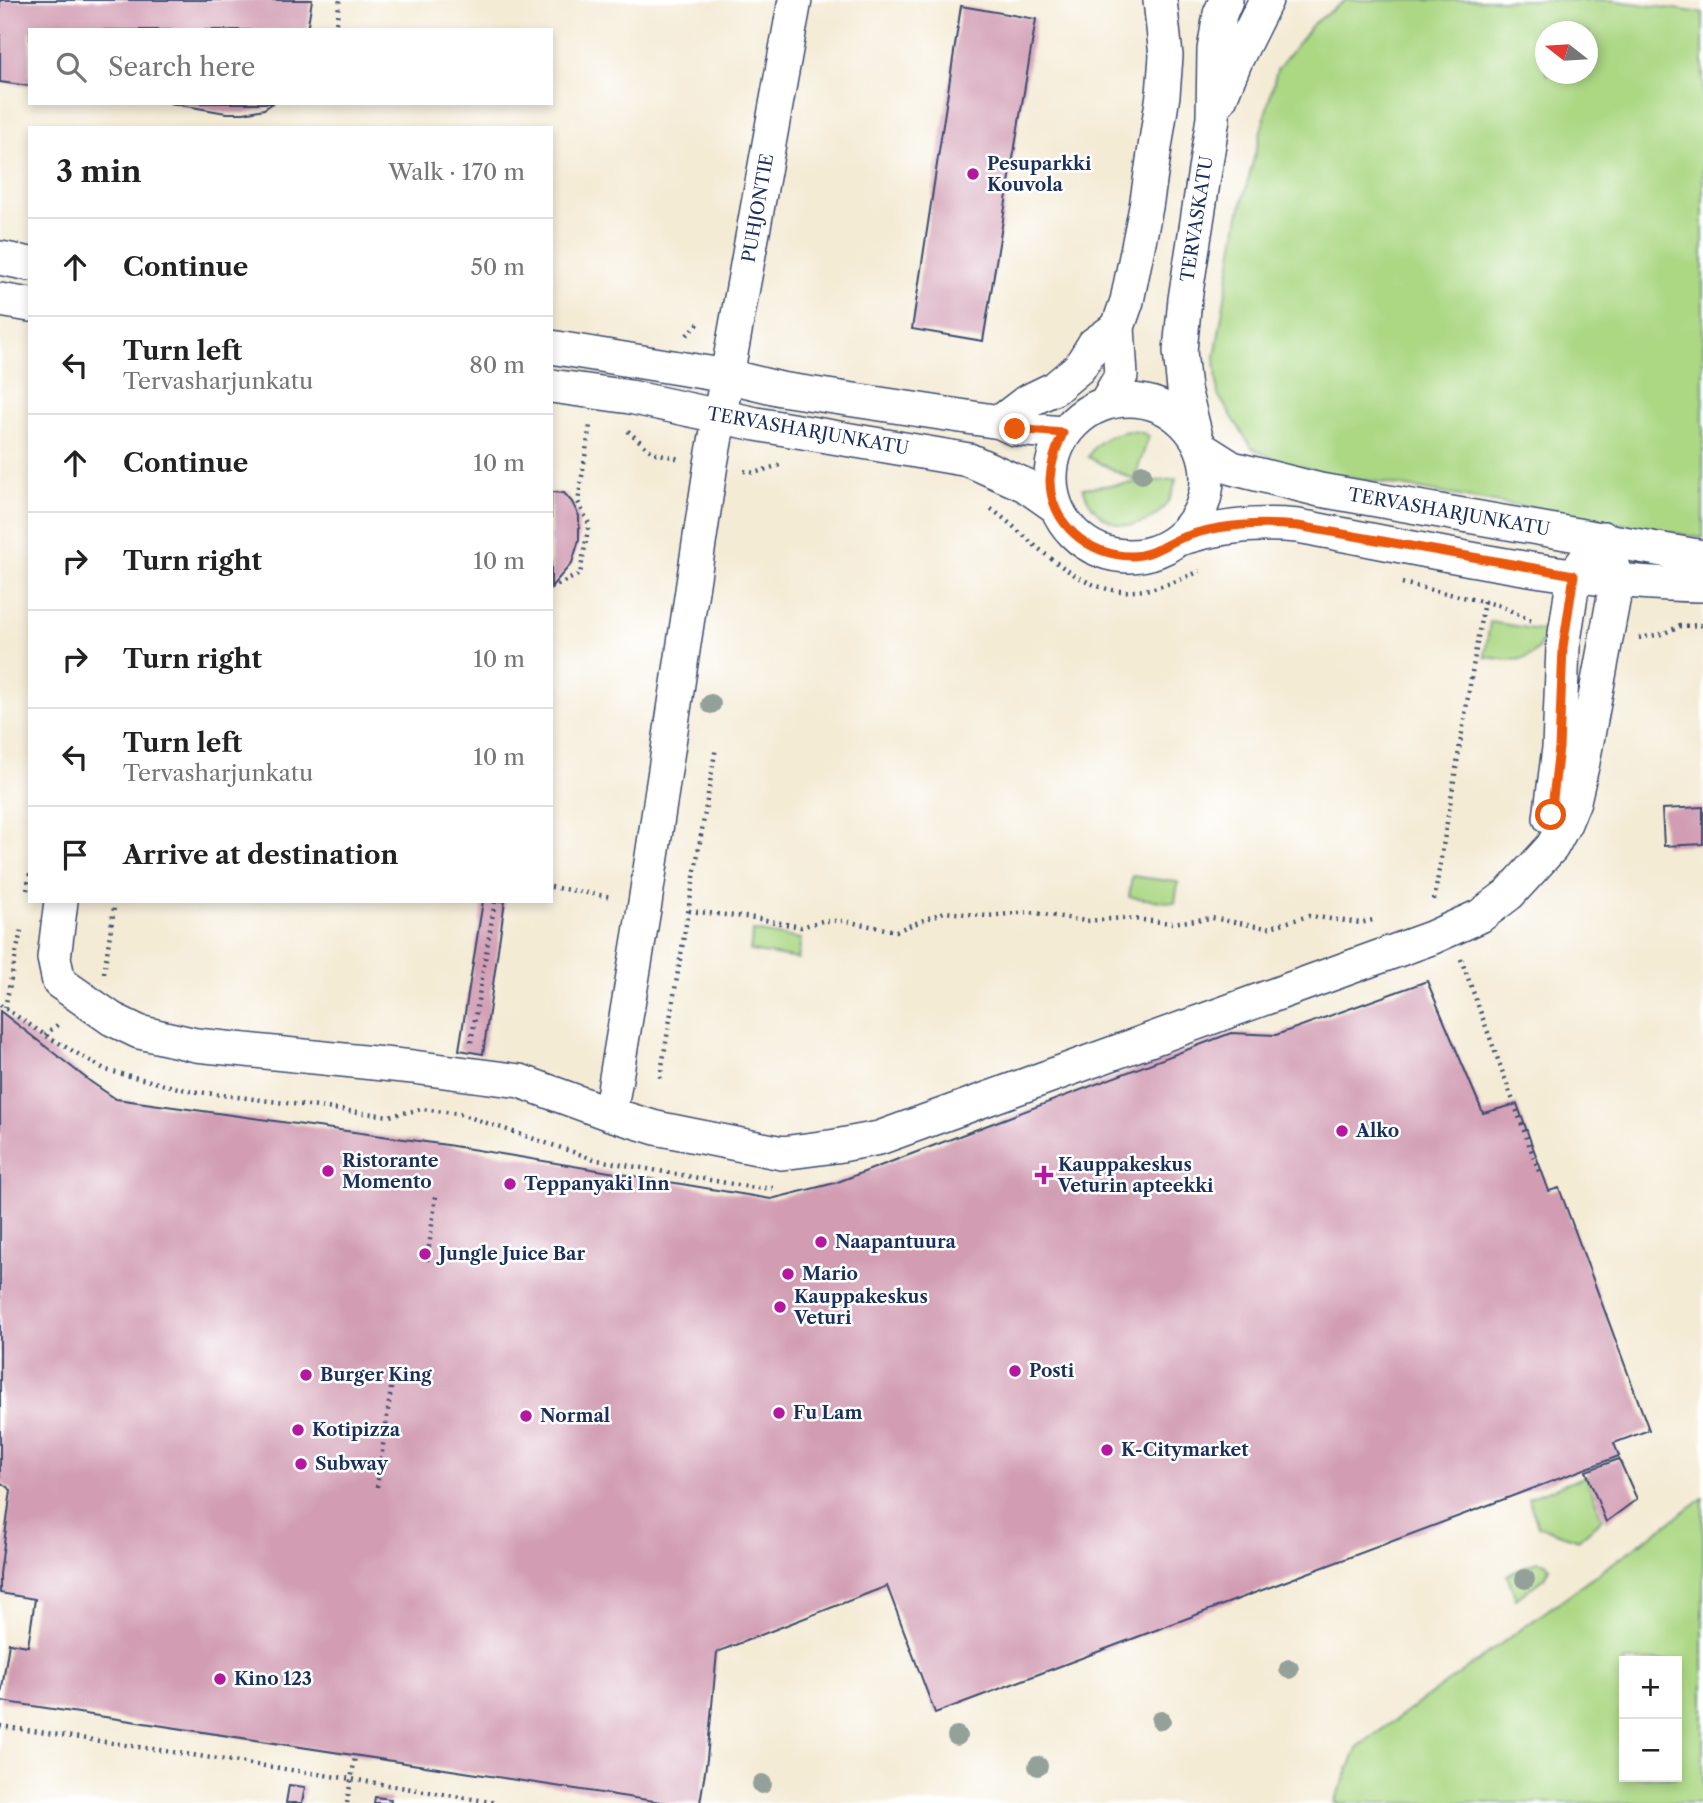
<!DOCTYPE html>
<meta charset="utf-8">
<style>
:root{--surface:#fff;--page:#f6f6f6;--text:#222;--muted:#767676;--line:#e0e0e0}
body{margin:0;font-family:"Libre Caslon Text",serif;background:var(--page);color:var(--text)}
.controls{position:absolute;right:21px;bottom:21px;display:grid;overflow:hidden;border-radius:0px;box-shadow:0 4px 10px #0003}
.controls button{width:63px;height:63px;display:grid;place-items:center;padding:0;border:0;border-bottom:2px solid var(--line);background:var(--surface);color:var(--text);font:35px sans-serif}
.compass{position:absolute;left:1535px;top:21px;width:63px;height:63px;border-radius:50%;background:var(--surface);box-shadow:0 4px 10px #0003;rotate:287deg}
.stop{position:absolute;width:21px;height:21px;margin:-16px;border:5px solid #ea580c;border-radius:50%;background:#fff}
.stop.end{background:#ea580c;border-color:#fff;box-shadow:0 2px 7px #0008}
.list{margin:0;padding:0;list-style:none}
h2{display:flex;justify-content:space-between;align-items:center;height:91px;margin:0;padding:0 28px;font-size:30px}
h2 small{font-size:23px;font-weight:400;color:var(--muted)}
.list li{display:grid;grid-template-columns:46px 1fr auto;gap:21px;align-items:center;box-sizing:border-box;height:98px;padding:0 28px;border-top:2px solid var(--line)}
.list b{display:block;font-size:26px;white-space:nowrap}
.list p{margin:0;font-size:23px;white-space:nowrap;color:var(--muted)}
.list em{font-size:23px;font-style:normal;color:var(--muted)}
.icon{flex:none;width:38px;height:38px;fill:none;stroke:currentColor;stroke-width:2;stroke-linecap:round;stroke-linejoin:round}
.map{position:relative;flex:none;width:1703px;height:1803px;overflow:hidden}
.search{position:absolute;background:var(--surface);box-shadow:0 4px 10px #0003;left:28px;top:28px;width:525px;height:77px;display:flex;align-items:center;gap:18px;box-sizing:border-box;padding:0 24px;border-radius:0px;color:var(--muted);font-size:26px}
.panel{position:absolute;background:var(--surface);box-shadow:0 4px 10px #0003;left:28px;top:126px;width:525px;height:777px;border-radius:0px}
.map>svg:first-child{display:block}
.green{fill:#acd884;stroke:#648471;stroke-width:2;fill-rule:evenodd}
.building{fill:#d29db3}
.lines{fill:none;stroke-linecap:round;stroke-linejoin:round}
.minor-casing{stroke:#3c4b70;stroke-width:36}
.path{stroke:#3c4b70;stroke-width:4.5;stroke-dasharray:2 5;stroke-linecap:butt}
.minor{stroke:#fff;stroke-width:33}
.tree{fill:#94a09a}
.route{stroke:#ea580c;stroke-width:9}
.poi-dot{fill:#b5179e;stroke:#fff;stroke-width:2.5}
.labels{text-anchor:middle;stroke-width:5;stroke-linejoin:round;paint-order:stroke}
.poi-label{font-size:18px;font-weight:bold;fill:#1b2f5e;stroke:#fff;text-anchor:start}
.street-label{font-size:18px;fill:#1b2f5e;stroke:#fff}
</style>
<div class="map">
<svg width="1703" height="1803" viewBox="0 0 1703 1803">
<rect width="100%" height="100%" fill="#fff"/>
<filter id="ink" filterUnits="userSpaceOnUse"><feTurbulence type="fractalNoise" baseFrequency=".0143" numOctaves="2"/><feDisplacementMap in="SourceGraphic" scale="14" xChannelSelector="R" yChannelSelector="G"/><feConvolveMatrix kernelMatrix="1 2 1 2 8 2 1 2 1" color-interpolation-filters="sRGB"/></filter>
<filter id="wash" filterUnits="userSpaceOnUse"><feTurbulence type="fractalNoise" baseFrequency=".00686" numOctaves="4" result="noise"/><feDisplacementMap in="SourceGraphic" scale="28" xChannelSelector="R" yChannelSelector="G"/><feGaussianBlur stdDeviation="1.57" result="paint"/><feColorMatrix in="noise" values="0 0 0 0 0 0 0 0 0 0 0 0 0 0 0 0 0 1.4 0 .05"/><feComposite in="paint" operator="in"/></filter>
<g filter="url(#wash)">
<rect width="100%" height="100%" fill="#f4ebd5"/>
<!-- green -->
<path class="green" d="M1346,0H1610L1703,13V538L1326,473L1281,462L1252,448L1218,395L1215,357L1239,215L1277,70L1313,24ZM1546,32H1588V74H1546Z
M1128,431L1140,432L1149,436L1134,480L1088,457C1097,440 1110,434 1128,431Z
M1176,479C1167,534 1101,543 1083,488Z
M1490,622L1546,631C1537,666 1514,661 1485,657Z
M1132,876L1178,882L1175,903L1129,897Z
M753,931L801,939L798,959L750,951Z
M1586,1476L1602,1519L1578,1540L1538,1526L1528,1498Z
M1703,1498V1803H1334L1358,1747ZM1624,1661H1677V1777H1624Z
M1538,1561L1546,1563L1549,1568L1544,1578L1516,1599L1507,1575Z"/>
<g id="blocks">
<!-- building -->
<path class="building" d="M0,0H312L307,30H30V86L0,82Z
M961,6L1036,19L983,341L912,329Z
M169,103H273L264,109L244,113H226Z
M551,492L564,493L572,502L579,516V540L572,563L551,587Z
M1703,807V844L1664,846L1662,809Z
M483,901H505L483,1054L459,1050Z
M1427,981L1483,1113L1517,1104L1549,1191L1559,1188L1649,1430L1614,1443L1619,1456L935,1713L887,1586L717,1652L707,1759L700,1803H667L0,1701L9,1643L28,1646L35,1599L0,1593V1574L11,1490L0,1482V1011L91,1082L116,1099L447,1145L771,1199L835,1183L1231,1033L1276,1035Z
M1619,1459L1637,1499L1606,1522L1586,1471Z
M289,1785L305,1787L302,1803H286Z
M375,1797L391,1799L390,1803H374Z"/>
</g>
</g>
<g filter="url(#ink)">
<use href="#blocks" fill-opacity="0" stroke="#3c4b70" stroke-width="2"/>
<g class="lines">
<defs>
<path id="minor" d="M1220,99L1236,60L1266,0
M0,258L30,264
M0,300L30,305
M551,347L727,376L781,389L1000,422L1015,429L1063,433
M551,386L630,397L756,424L969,460L1025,485L1055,506
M1051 478a78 78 0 1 1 156 0a78 78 0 1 1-156 0Z
M1106,402L1121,376L1118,327L1127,301L1146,207L1163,95L1166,56L1160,0
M1000,422L1026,402L1055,388L1079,368L1094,344L1118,327
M1196,437L1184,389L1180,351L1185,299L1213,118L1214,50L1220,14L1226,0
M1202,449L1232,468L1320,490L1703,557
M1179,539C1219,526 1256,522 1298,526C1432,551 1567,583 1703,585
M1550,818L1559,748L1563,647L1574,575L1586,559
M61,901L54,958L59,982L112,1019L139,1032L196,1045L413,1067L520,1081L610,1114L656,1128L782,1153L836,1146L879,1138L1431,938L1480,916L1509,894L1552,847L1565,823L1574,801L1583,762L1617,580L1603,538
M610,1114L645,903L711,464L795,0"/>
</defs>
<!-- minor casing -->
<use href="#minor" class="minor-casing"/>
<!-- path -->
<path class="path" d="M335,30L340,0
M687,335L701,321
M628,431L652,452L680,459
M744,471L754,473L783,464
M991,509C1006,519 1019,532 1033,544C1094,595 1125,606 1200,571
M1402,583L1498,605L1534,622
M551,588L580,574L589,524L578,502L590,425
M1639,638L1662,634L1680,626L1703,625
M551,887L612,897
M27,890L30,873
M1434,900L1484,601
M689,911L755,918L801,927L822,921H844L896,931L944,912L987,916L1030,912L1086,921L1124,918L1172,923L1212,918L1267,928L1309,916L1360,923L1373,920
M1461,959L1540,1174
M104,973L115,901
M0,1005L45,1035L106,1070L190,1091L389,1116L422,1109L460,1114L597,1160L755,1188H773
M5,1008L21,930
M45,1035L61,1022
M471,1042L495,901
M660,1078L716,747
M427,1261L436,1196
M377,1487L393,1375
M0,1726L351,1779L497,1803
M347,1803L355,1757"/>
<!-- minor -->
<use href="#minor" class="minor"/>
</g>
<!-- trees -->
<g class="tree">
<circle cx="1142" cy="474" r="10"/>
<circle cx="711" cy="704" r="10"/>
<circle cx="1525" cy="1579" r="10"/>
<circle cx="1289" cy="1669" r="10"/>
<circle cx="1161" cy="1720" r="10"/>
<circle cx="957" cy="1736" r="10"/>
<circle cx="1038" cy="1766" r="10"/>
<circle cx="762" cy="1784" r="10"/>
</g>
</g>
<g class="lines" filter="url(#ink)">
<!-- route -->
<path class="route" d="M1015,429L1063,433C1056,448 1051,462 1050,479C1049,523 1089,556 1131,556C1151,556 1164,545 1181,538C1219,524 1258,522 1298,526L1574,575L1563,647L1559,748L1551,815"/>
</g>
<!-- markers -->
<g class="poi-dot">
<circle cx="973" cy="174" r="7"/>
<circle cx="1342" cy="1131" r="7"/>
<circle cx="328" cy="1171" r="7"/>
<path d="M1040.5 1164.5h7v7h7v7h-7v7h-7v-7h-7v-7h7z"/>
<circle cx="510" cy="1184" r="7"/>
<circle cx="821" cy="1242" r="7"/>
<circle cx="425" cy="1254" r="7"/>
<circle cx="788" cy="1274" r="7"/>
<circle cx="780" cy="1307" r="7"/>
<circle cx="1015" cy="1371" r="7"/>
<circle cx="306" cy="1375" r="7"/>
<circle cx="779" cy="1413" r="7"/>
<circle cx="526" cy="1416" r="7"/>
<circle cx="298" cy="1430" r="7"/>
<circle cx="1107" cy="1450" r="7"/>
<circle cx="301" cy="1464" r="7"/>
<circle cx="220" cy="1679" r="7"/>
</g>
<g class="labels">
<!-- poi labels -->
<g class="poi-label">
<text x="987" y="170">Pesuparkki<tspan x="987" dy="21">Kouvola</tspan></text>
<text x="1356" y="1137">Alko</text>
<text x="342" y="1167">Ristorante<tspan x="342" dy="21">Momento</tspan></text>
<text x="1058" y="1171">Kauppakeskus<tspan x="1058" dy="21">Veturin apteekki</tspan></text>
<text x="524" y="1190">Teppanyaki Inn</text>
<text x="835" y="1248">Naapantuura</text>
<text x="439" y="1260">Jungle Juice Bar</text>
<text x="802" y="1280">Mario</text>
<text x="794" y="1303">Kauppakeskus<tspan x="794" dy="21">Veturi</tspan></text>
<text x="1029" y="1377">Posti</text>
<text x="320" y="1381">Burger King</text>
<text x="793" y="1419">Fu Lam</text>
<text x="540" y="1422">Normal</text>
<text x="312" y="1436">Kotipizza</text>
<text x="1121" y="1456">K-Citymarket</text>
<text x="315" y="1470">Subway</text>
<text x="234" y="1685">Kino 123</text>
</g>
<!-- street labels -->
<g class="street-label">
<text transform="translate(758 208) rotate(-80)" y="6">PUHJONTIE</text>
<text transform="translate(1197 219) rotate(-81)" y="6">TERVASKATU</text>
<text transform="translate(808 431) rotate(10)" y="6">TERVASHARJUNKATU</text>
<text transform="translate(1449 512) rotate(10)" y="6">TERVASHARJUNKATU</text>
</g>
</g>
</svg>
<div class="controls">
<button>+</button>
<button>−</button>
</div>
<svg class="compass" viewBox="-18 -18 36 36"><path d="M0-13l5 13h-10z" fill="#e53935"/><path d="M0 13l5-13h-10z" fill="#767676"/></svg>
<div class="stop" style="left:1551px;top:815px"></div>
<div class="stop end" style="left:1015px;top:429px"></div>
<div class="search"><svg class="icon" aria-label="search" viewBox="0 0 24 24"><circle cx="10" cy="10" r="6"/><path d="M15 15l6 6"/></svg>Search here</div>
<section class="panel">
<h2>3 min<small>Walk · 170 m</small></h2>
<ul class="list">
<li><svg class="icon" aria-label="ahead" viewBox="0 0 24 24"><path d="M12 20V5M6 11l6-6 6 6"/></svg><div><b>Continue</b></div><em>50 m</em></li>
<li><svg class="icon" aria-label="left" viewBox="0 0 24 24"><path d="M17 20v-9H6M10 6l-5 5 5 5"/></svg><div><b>Turn left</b><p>Tervasharjunkatu</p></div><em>80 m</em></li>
<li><svg class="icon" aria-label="ahead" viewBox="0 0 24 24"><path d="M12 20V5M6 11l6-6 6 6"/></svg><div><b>Continue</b></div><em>10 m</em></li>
<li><svg class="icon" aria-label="right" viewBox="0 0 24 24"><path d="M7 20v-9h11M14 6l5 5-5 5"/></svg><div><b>Turn right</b></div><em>10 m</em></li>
<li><svg class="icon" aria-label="right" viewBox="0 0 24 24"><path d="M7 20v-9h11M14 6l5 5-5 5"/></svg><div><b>Turn right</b></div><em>10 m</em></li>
<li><svg class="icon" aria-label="left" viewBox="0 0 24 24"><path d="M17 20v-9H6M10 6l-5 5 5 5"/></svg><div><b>Turn left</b><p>Tervasharjunkatu</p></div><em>10 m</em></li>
<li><svg class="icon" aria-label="arrive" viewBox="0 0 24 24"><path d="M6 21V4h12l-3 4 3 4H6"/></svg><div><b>Arrive at destination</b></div></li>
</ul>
</section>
</div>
